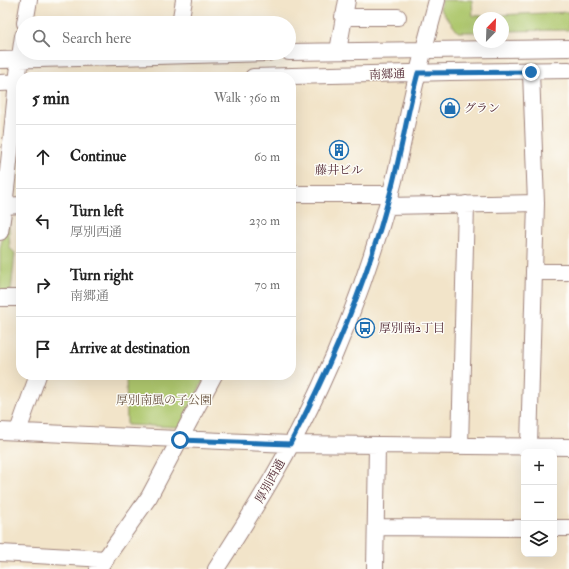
<!DOCTYPE html>
<meta charset="utf-8">
<style>
:root{--surface:#fff;--page:#f2f2f2;--text:#222;--muted:#767676;--line:#e0e0e0}
body{margin:0;font-family:"IM FELL Double Pica","Noto Serif JP",serif;background:var(--page);color:var(--text)}
.controls{position:absolute;right:12px;bottom:12px;display:grid;overflow:hidden;border-radius:8px;box-shadow:0 4px 16px #0002}
.controls button{width:36px;height:36px;display:grid;place-items:center;padding:0;border:0;border-bottom:1px solid var(--line);background:var(--surface);color:var(--text);font:20px sans-serif}
.compass{position:absolute;left:473px;top:12px;width:36px;height:36px;border-radius:50%;background:var(--surface);box-shadow:0 4px 16px #0002;rotate:23deg}
.stop{position:absolute;width:12px;height:12px;margin:-9px;border:3px solid #1f6fb2;border-radius:50%;background:#fff}
.stop.end{background:#1f6fb2;border-color:#fff;box-shadow:0 1px 4px #0008}
.list{margin:0;padding:0;list-style:none}
h2{display:flex;justify-content:space-between;align-items:center;height:52px;margin:0;padding:0 16px;font-size:17px}
h2 small{font-size:13px;font-weight:400;color:var(--muted)}
.list li{display:grid;grid-template-columns:26px 1fr auto;gap:12px;align-items:center;box-sizing:border-box;height:64px;padding:0 16px;border-top:1px solid var(--line)}
.list b{display:block;font-size:15px;white-space:nowrap}
.list p{margin:0;font-size:13px;white-space:nowrap;color:var(--muted)}
.list em{font-size:13px;font-style:normal;color:var(--muted)}
.icon{flex:none;width:22px;height:22px;fill:none;stroke:currentColor;stroke-width:2;stroke-linecap:round;stroke-linejoin:round}
.map{position:relative;flex:none;width:569px;height:569px;overflow:hidden}
.search{position:absolute;background:var(--surface);box-shadow:0 4px 16px #0002;left:16px;top:16px;width:280px;height:44px;display:flex;align-items:center;gap:10px;box-sizing:border-box;padding:0 14px;border-radius:22px;color:var(--muted);font-size:15px}
.panel{position:absolute;background:var(--surface);box-shadow:0 4px 16px #0002;left:16px;top:72px;width:280px;height:308px;border-radius:16px}
.map>svg:first-child{display:block}
.green{fill:#afc86e;stroke:#7c744c}
.lines{fill:none;stroke-linecap:round;stroke-linejoin:round}
.minor-casing{stroke:#9e827a;stroke-width:18}
.minor{stroke:#fff;stroke-width:16}
.route{stroke:#1f6fb2;stroke-width:5}
.labels{text-anchor:middle;stroke-width:3;stroke-linejoin:round;paint-order:stroke}
.street-label{font-size:12px;fill:#4a1f2b;stroke:#fdfcf7}
.poi-label{font-size:12px;fill:#4a1f2b;stroke:#fdfcf7;text-anchor:start}
.park-label{font-size:12px;fill:#68523f;stroke:#fdfcf7}
</style>
<div class="map">
<svg width="569" height="569" viewBox="0 0 569 569">
<rect width="100%" height="100%" fill="#fdfcf7"/>
<filter id="ink" filterUnits="userSpaceOnUse"><feTurbulence type="fractalNoise" baseFrequency=".025" numOctaves="2"/><feDisplacementMap in="SourceGraphic" scale="8" xChannelSelector="R" yChannelSelector="G"/><feConvolveMatrix kernelMatrix="1 2 1 2 8 2 1 2 1" color-interpolation-filters="sRGB"/></filter>
<filter id="wash" filterUnits="userSpaceOnUse"><feTurbulence type="fractalNoise" baseFrequency=".012" numOctaves="4" result="noise"/><feDisplacementMap in="SourceGraphic" scale="16" xChannelSelector="R" yChannelSelector="G"/><feGaussianBlur stdDeviation="0.9" result="paint"/><feColorMatrix in="noise" values="0 0 0 0 0 0 0 0 0 0 0 0 0 0 0 0 0 1.4 0 .05"/><feComposite in="paint" operator="in"/></filter>
<g filter="url(#wash)">
<rect width="100%" height="100%" fill="#f2e4c9"/>
<!-- green -->
<path class="green" d="M442,0H472L473,16L569,12V30L503,31V18H479V32H458L440,9Z
M8,209L10,248L15,253L11,291H0V249Z
M126,375H206L180,427L127,425Z"/>
</g>
<g filter="url(#ink)">
<g class="lines">
<defs>
<path id="minor" d="M343,17H398
M25,23L29,0
M180,23L184,0
M338,51L347,0
M289,52L569,48
M0,60L268,53
M253,77L450,72L569,70
M0,83L21,82
M291,194H391
M5,206L21,205
M387,206L536,203
M0,232C11,167 13,101 23,36
M534,272H569
M0,298H21
M0,431L290,444L569,447
M18,431L38,375
M529,445L536,203L531,72
M460,446L466,204
M376,527L524,528
M554,528H569
M0,553L106,559
M98,569L149,497L214,375
M216,569C254,510 291,450 320,387C349,325 372,260 390,195C400,162 405,127 413,93C420,62 429,31 437,0
M375,569L377,446"/>
</defs>
<!-- minor casing -->
<use href="#minor" class="minor-casing"/>
<!-- minor -->
<use href="#minor" class="minor"/>
</g>
</g>
<g class="lines" filter="url(#ink)">
<!-- route -->
<path class="route" d="M180,440L290,444C332,364 367,281 390,194C401,154 407,113 418,73L531,72"/>
</g>
<!-- icons -->
<defs>
<symbol id="shop-ring" viewBox="-11 -11 22 22"><circle r="9.5" fill="#fdfcf7" stroke="#1f6fb2" stroke-width="1.5"/><path d="M-5-2.5h2.3a2.7 3.5 0 0 1 5.4 0H5L5.5 6h-11ZM-1.5-2.5h3a1.5 2.3 0 0 0-3 0Z" fill="#1f6fb2"/></symbol>
<symbol id="building-ring" viewBox="-11 -11 22 22"><circle r="9.5" fill="#fdfcf7" stroke="#1f6fb2" stroke-width="1.5"/><path d="M-4-6H4V6H1V3H-1V6H-4ZM-2.5-4.3h1.7v1.8h-1.7ZM.8-4.3h1.7v1.8H.8ZM-2.5-1h1.7V.8h-1.7ZM.8-1h1.7V.8H.8Z" fill="#1f6fb2"/></symbol>
<symbol id="bus-ring" viewBox="-11 -11 22 22"><circle r="9.5" fill="#fdfcf7" stroke="#1f6fb2" stroke-width="1.5"/><path d="M-5-6H5V4H4V6H2V4H-2V6H-4V4H-5ZM-3.5-4V0h7V-4ZM-3.5 1.2v1.5H-2V1.2ZM2 1.2v1.5H3.5V1.2Z" fill="#1f6fb2"/></symbol>
</defs>
<g fill-rule="evenodd">
<use href="#shop-ring" x="439" y="97" width="22" height="22"/>
<use href="#building-ring" x="328" y="139" width="22" height="22"/>
<use href="#bus-ring" x="354" y="317" width="22" height="22"/>
</g>
<g class="labels">
<!-- street labels -->
<g class="street-label">
<text transform="translate(387 74) rotate(-2)" y="4">南郷通</text>
<text transform="translate(270 481) rotate(-61)" y="4">厚別西通</text>
</g>
<!-- poi labels -->
<g class="poi-label">
<text x="464" y="112">グラン</text>
<text x="339" y="174" text-anchor="middle">藤井ビル</text>
<text x="379" y="332">厚別南2丁目</text>
</g>
<!-- park labels -->
<g class="park-label">
<text x="164" y="404">厚別南風の子公園</text>
</g>
</g>
</svg>
<div class="controls">
<button>+</button>
<button>−</button>
<button><svg class="icon" aria-label="layers" viewBox="0 0 24 24"><path d="M12 4l9 5-9 5-9-5zM3 14l9 5 9-5"/></svg></button>
</div>
<svg class="compass" viewBox="-18 -18 36 36"><path d="M0-13l5 13h-10z" fill="#e53935"/><path d="M0 13l5-13h-10z" fill="#767676"/></svg>
<div class="stop" style="left:180px;top:440px"></div>
<div class="stop end" style="left:531px;top:72px"></div>
<div class="search"><svg class="icon" aria-label="search" viewBox="0 0 24 24"><circle cx="10" cy="10" r="6"/><path d="M15 15l6 6"/></svg>Search here</div>
<section class="panel">
<h2>5 min<small>Walk · 360 m</small></h2>
<ul class="list">
<li><svg class="icon" aria-label="ahead" viewBox="0 0 24 24"><path d="M12 20V5M6 11l6-6 6 6"/></svg><div><b>Continue</b></div><em>60 m</em></li>
<li><svg class="icon" aria-label="left" viewBox="0 0 24 24"><path d="M17 20v-9H6M10 6l-5 5 5 5"/></svg><div><b>Turn left</b><p>厚別西通</p></div><em>230 m</em></li>
<li><svg class="icon" aria-label="right" viewBox="0 0 24 24"><path d="M7 20v-9h11M14 6l5 5-5 5"/></svg><div><b>Turn right</b><p>南郷通</p></div><em>70 m</em></li>
<li><svg class="icon" aria-label="arrive" viewBox="0 0 24 24"><path d="M6 21V4h12l-3 4 3 4H6"/></svg><div><b>Arrive at destination</b></div></li>
</ul>
</section>
</div>
